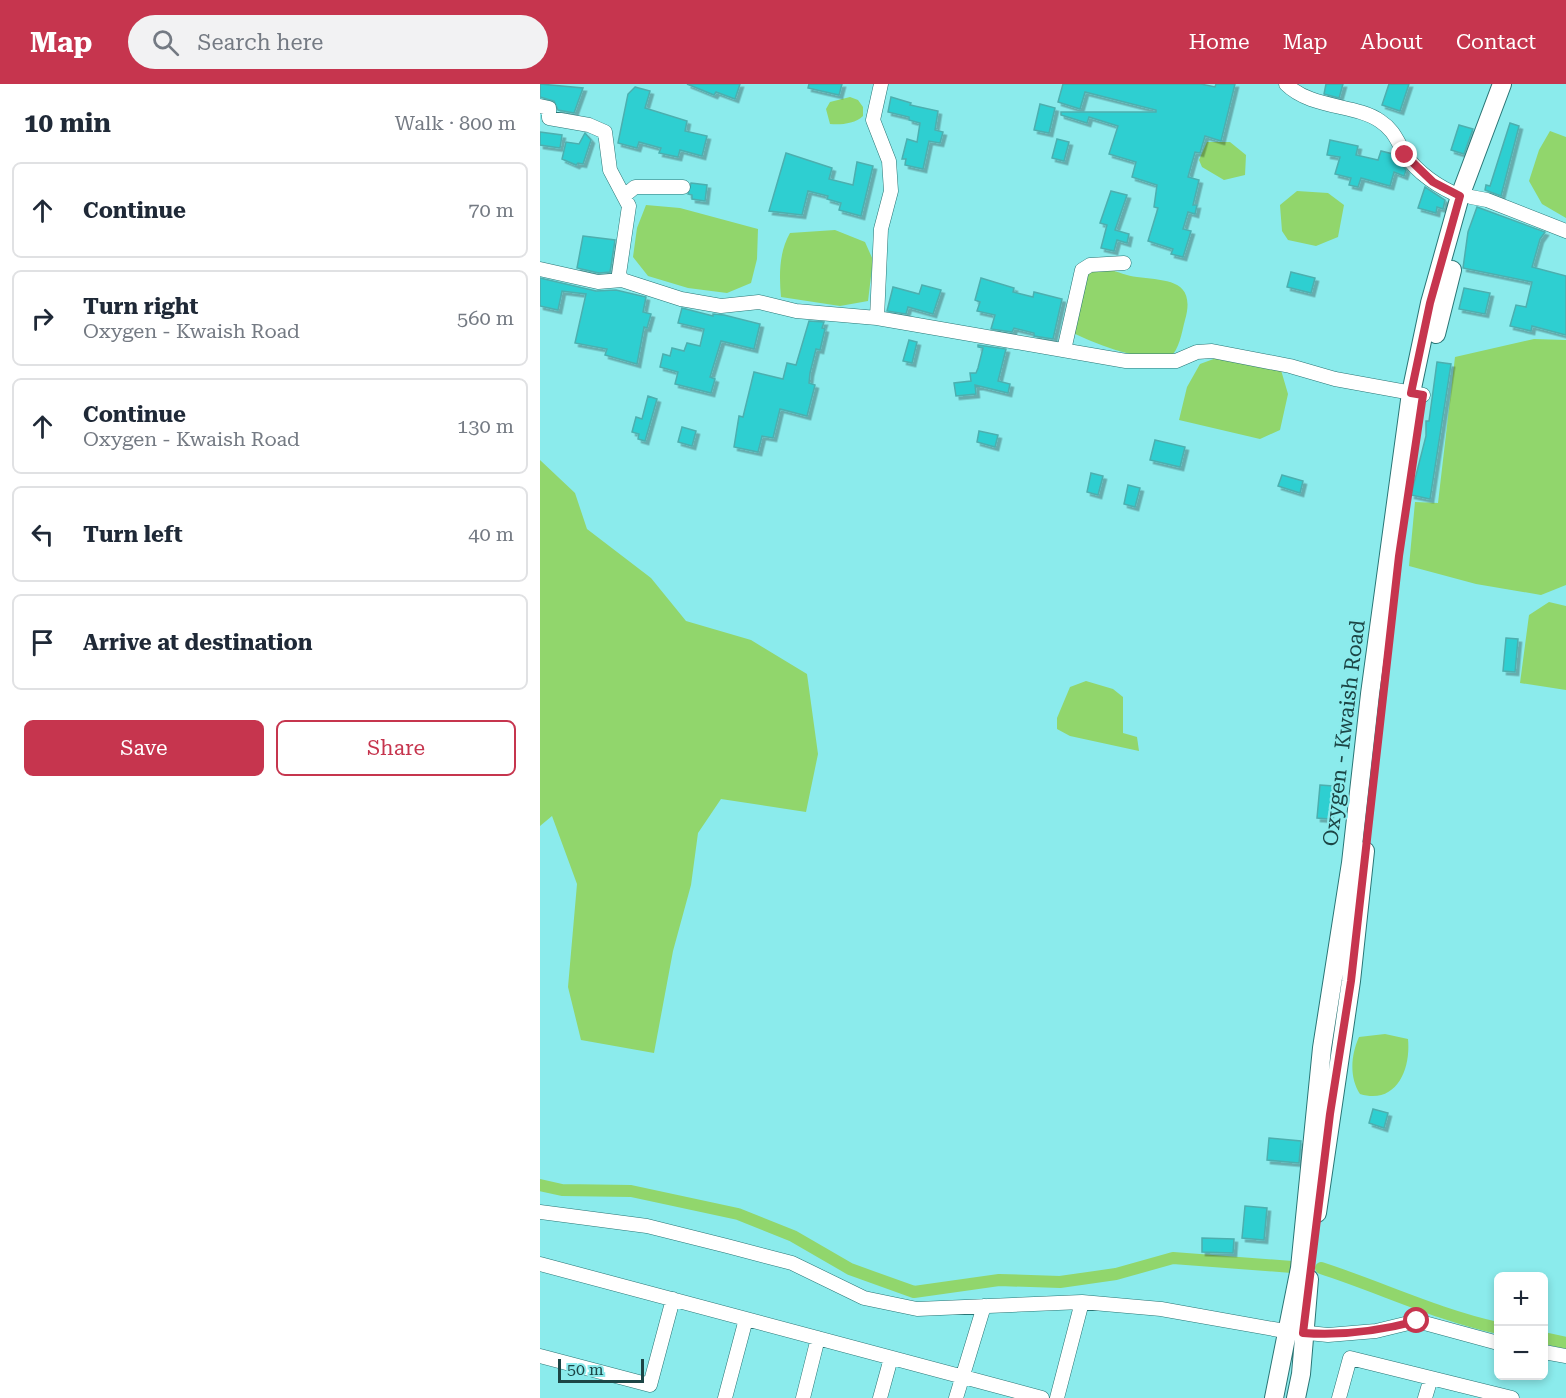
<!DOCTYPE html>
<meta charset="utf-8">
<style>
:root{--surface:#fff;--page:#f2f2f3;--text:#1f2937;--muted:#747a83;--line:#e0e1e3;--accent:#c6354e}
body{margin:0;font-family:"Roboto Serif",serif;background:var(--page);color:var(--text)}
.controls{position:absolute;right:18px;bottom:18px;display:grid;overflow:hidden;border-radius:9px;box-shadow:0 3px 9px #0003}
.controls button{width:54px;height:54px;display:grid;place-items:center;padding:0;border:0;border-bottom:2px solid var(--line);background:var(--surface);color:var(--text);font:30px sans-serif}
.scale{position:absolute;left:18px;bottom:15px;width:86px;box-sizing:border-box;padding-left:6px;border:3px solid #1c4545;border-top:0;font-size:16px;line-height:21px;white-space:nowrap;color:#1c4545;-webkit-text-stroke:4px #8bebec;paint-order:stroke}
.stop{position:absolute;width:18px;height:18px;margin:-14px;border:4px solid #c6354e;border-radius:50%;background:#fff}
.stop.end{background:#c6354e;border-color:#fff;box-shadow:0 2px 6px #0008}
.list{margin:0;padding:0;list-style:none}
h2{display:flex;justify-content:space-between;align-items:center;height:78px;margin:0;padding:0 24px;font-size:26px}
h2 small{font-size:20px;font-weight:400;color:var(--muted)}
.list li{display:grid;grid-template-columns:39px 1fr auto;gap:18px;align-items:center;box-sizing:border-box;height:96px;margin:0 12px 12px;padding:0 12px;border:2px solid var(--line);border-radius:9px}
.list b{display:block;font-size:22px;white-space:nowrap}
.list p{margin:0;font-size:20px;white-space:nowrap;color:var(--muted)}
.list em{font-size:20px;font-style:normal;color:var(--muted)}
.actions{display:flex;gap:12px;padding:18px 24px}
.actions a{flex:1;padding:14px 0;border:2px solid var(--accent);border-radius:9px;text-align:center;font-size:21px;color:var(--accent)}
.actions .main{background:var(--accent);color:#fff}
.icon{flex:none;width:33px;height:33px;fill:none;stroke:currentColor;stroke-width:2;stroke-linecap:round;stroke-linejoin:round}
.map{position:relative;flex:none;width:1026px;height:1314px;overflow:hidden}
header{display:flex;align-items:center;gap:36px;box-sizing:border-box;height:84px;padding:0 30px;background:var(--accent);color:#fff}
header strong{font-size:28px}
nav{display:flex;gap:33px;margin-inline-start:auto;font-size:21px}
.search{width:420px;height:54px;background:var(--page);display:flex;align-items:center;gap:15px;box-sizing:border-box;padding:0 21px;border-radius:33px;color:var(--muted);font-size:22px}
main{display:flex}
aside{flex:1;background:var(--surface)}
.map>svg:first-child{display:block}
.water{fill:#91d66c}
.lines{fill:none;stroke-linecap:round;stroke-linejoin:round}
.canal{stroke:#91d66c;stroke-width:12}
.building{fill:#2fcfd1;stroke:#4cafaf;stroke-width:1.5;filter:url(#shadow)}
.minor-casing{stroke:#297575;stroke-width:15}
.secondary-casing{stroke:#297575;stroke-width:20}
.minor{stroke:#fff;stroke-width:14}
.secondary{stroke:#fff;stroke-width:18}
.route{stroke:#c6354e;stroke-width:8}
.labels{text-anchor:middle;stroke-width:4.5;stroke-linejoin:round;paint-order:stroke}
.street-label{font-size:21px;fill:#1c4545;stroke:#8bebec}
</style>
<header>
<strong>Map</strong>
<div class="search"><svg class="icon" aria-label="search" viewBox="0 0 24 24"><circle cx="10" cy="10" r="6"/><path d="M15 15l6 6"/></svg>Search here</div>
<nav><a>Home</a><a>Map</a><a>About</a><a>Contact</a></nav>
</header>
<main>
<aside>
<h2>10 min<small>Walk · 800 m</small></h2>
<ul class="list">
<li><svg class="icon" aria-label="ahead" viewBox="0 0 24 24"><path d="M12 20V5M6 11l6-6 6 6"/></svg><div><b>Continue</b></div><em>70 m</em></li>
<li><svg class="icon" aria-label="right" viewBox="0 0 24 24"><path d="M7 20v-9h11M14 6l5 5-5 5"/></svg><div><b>Turn right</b><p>Oxygen - Kwaish Road</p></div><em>560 m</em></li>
<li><svg class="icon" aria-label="ahead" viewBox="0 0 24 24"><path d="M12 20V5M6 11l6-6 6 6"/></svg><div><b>Continue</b><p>Oxygen - Kwaish Road</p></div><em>130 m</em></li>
<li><svg class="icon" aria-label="left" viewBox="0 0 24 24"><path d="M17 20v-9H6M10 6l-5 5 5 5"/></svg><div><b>Turn left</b></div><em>40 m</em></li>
<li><svg class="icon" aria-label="arrive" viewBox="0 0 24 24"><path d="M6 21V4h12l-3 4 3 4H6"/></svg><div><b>Arrive at destination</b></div></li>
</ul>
<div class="actions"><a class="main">Save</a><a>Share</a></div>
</aside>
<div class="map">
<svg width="1026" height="1314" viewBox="0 0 1026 1314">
<defs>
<filter id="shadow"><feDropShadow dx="3.5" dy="3.5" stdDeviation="0" flood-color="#0004"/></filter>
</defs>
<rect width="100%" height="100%" fill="#8bebec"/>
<!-- water -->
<path class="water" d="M310,13L318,16L323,23V32C315,40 300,41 290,40L286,25L290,18Z
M1010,47L1026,53V134L1002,120L989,97L999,66Z
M667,58H690L706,71L705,91L684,96L662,83L659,76Z
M757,107L788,109L804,121L798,153L776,162L748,156L742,147L740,121Z
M106,121L140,124L218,145L217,175L211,199L187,209L148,204L108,192L93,173L97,144Z
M295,146L325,158L333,176L328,217L300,222L241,213C239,191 239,168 250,149Z
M569,185C578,188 587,192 597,193C624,197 657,194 645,236C641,251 640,264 629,275C593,274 566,264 533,249L547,187Z
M994,255L1026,256V501L1001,511L936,500L869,482L875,418L898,419L915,273Z
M679,273L741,286L748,310L740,346L720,355L639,336L647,303L660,280Z
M0,376L35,409L47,445L111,494L146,537L211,556L267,590L278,670L266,728L181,715L158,749L151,801L133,867L114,969L41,956L28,903L37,800L12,732L0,742Z
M1009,518L1026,522V606L980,599L989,531Z
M546,597L573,605L583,613V649L597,653L599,667L530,652L517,645V634L530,603Z
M845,950L868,955C871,986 856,1021 820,1010C809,993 811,971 819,953Z"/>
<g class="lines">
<!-- canal -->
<path class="canal" d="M0,1101L22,1106L91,1107L198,1130L253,1152L310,1185L374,1208L459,1196L520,1198L576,1190L633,1174L752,1183
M781,1184C840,1203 898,1231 958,1244
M1004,1254L1026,1259"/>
</g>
<!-- building -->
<path class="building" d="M0,0L43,4L34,29L18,26L14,17L0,13Z
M147,0H200L195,15L176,8L174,11Z
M269,0H302L299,11L268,4Z
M523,0H661L675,3L676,0H695L681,57L665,52L660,69L655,68L648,93L659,96L653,121H657L655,130L648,128L643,145L651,147L643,173L631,170L633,165L608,157L618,124L614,123L617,101L592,93L596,78L569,70L578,42L549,33L547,39L521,31V28H616V26L545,8L540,25L518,18Z
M786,0H803L799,14L784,10Z
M849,0H869L860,27L842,21Z
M95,3L110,7L105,24L147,37L145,47L167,52L162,72L140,66L138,73L119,69L121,64L99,58L97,64L78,59L88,10Z
M351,13L371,19L370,21L398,27L395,46L403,48L400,59L389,57L383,85L365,81L366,75H362L367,55L377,58L380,39L369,36V33L348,28Z
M500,20L515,24L509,49L494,46Z
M970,39L979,42L961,112L945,106L946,101L950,102Z
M919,41L933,45L924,70L911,66Z
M0,48L22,51L20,64L0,61Z
M45,49L51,56L43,80L38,79L36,81L22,75L26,58L39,60Z
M517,55L529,58L524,77L512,74Z
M790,56L818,62L816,71L838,76L841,67L853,70L866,86L864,92L854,88L850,102L821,94L818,103L809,101L811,94L795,90L800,73L787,71Z
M246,69L292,84L289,95L313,101L317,78L333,82L321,132L299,126L301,119L287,115L288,112L268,107L262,131L229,127Z
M151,99L167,101L165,117L152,115V111L148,110Z
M885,103L905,116L903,125L897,123L896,129L878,124Z
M571,107L587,111L575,146L589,150L587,159L577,156L574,167L561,164L567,141L560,139Z
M937,123L1005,148L1000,155L992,183L1026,192V251L992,242L991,247L970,242L976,221L986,223L992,198L923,184L928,148Z
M43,152L75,156L70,188L59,189L37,184Z
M751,188L775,194L771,209L747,203Z
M0,194L56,207L76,206L106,213L103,228L111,230L107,244L104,243L97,280L65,271L67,265L35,259L46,210L22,207L18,226L0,222Z
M441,194L474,204L473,208L493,213L494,208L522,215L513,255L494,252V249L474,244L472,248L451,245L455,231L437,227L440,218L435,216Z
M382,201L401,206L393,230L368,223L366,230L347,227L353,203L379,210Z
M924,204L950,209L945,230L919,225Z
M142,224L173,232V230L184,231L220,240L214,265L181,257L170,293L175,295L171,309L135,300L138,288L120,283L123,270L130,272L132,264L144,267L147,259L160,262L164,245L138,239Z
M269,237L284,238L282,244L285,245L280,266L276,265L270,289L269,299L275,301L267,332L240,325L233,354L222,352L218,368L194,363L199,332L203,333L214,288L243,295L247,279L256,281Z
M369,256L377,258L372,279L363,277Z
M438,261L466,265L458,297L470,300L468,309L435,301L436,310L416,312L414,299L431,297L430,289H436L438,284L443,264L438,263Z
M897,278L911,280L890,415L871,411L886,352V337H889Z
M108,312L117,315L105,357L98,355L99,350L92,348L96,333L102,335Z
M142,343L156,347L152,362L138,358Z
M439,347L458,351L455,363L437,358Z
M615,356L645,363L640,383L610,376Z
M551,389L563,392L558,411L547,408Z
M742,391L763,397L760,409L738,402Z
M588,401L600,404L595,423L584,420Z
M966,554L978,555L975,588L963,587Z
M780,701L793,702L789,735L777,734Z
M833,1025L848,1029L844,1044L829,1039Z
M729,1054L761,1057L759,1079L727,1076Z
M705,1122L727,1124L724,1156L702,1154Z
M662,1154L694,1155L693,1169L662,1168Z"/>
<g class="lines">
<defs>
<path id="minor" d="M746,0C771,25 816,20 840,37C854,46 857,57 865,70C877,89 900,104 920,112
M0,22L9,24V34L49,41L65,48L70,86L89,122L79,190L82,196
M84,112L95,103H143
M931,113L947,116L1026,147
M0,185L58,198L82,196L141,215L181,222L219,218L256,227L337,234L586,277H636L657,268L672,267L750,282L795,295L883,311
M337,234L341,145L351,107L349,77L333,36L341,0
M524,266L542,186L550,181L584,179
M0,1128L107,1142L187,1162L252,1179L324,1214L377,1225L542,1218L621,1225L739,1246L788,1251L836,1247L877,1237L958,1259
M0,1180L502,1314
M1004,1268L1026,1272
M0,1272L110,1301L133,1215
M185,1314L206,1235
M263,1314L278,1254
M340,1314L351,1274
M416,1314L444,1222
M517,1314L542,1218
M799,1314L810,1274L972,1314
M885,1314L891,1294"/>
<path id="secondary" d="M896,250L912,186
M777,1129L811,897L825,767
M734,1314L760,1184L782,964L811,779L830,610L871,309L890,219L920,112L962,0
M756,1314L761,1290L769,1195"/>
</defs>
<!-- minor casing -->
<use href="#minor" class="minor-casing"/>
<!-- secondary casing -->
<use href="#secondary" class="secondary-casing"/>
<!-- minor -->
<use href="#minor" class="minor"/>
<!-- secondary -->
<use href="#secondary" class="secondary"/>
</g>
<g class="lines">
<!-- route -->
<path class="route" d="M865,71L893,98L920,112L890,219L871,309L883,311L859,472L811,897L790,1030L763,1249C802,1252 839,1247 877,1237"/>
</g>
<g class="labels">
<!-- street labels -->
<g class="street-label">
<text transform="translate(804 649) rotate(-83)" y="7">Oxygen - Kwaish Road</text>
</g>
</g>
</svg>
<div class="controls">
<button>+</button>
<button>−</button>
</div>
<div class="scale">50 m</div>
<div class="stop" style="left:877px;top:1237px"></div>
<div class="stop end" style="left:865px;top:71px"></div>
</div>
</main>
